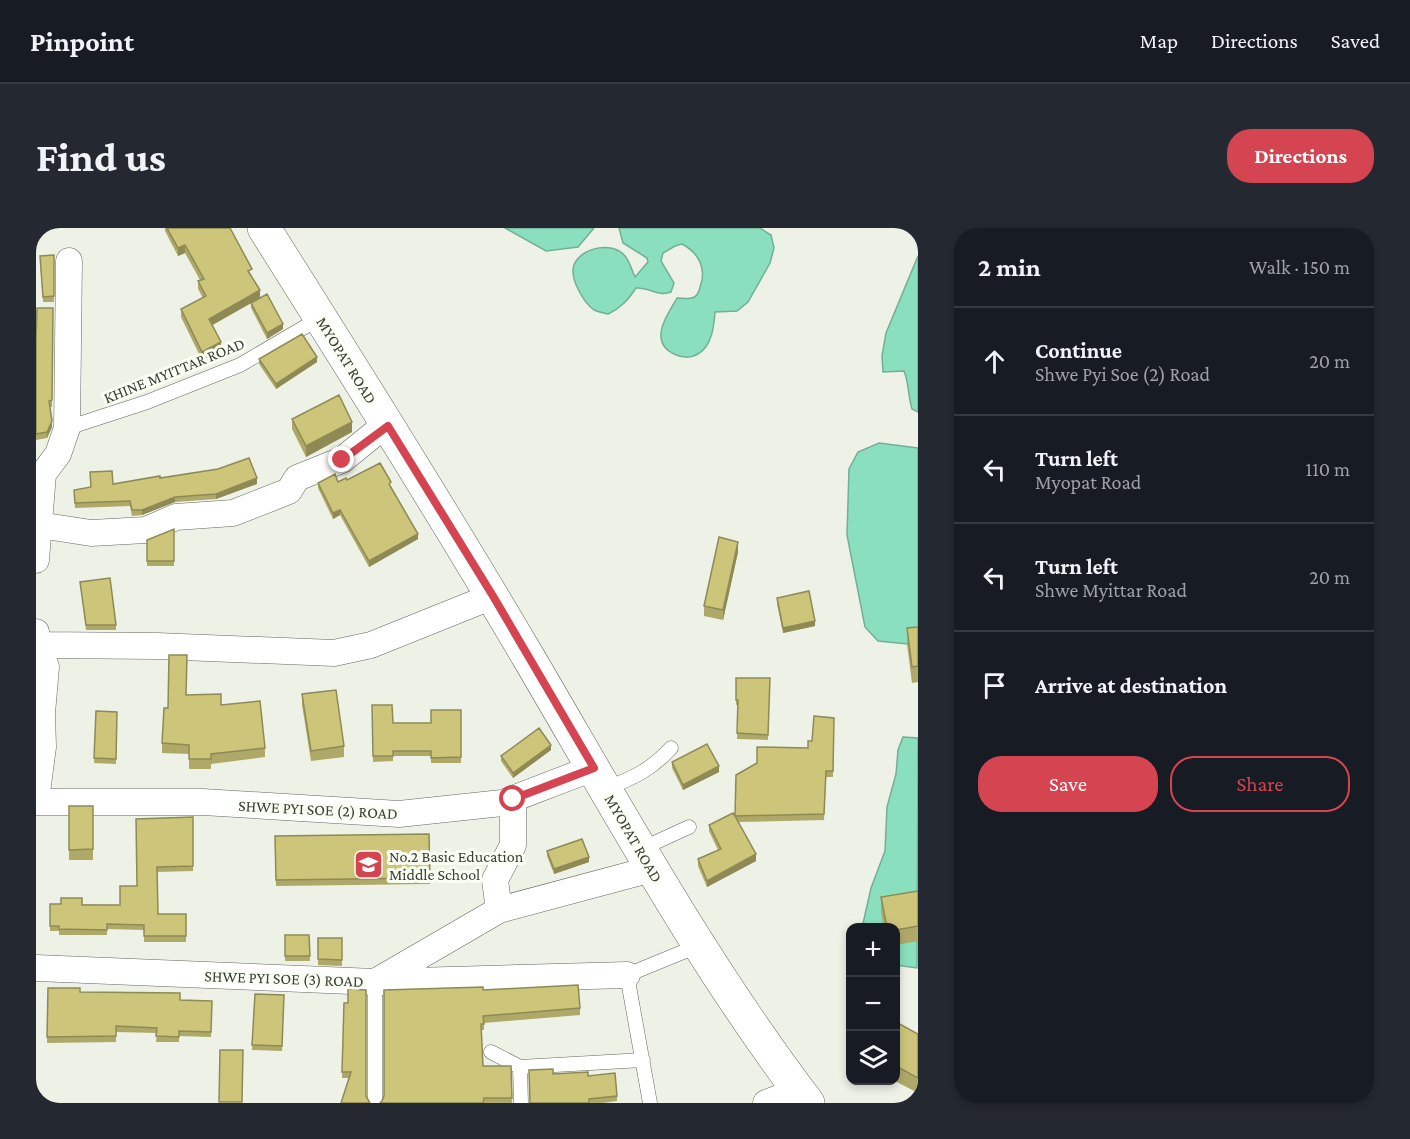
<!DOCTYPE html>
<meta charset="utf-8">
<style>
:root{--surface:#171b24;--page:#242831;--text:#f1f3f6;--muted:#9ea1a6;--line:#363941;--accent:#d54451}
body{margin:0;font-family:"Crimson Pro",serif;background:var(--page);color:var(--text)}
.controls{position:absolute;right:18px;bottom:18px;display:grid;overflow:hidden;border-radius:12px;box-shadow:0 3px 9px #0003}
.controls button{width:54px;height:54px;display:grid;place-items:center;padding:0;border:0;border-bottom:2px solid var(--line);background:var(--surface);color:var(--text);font:30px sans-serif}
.stop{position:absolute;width:18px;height:18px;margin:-14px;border:4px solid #d54451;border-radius:50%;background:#fff}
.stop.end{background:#d54451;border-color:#fff;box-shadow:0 2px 6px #0008}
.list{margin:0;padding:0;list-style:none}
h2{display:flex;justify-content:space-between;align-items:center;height:78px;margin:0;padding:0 24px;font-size:26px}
h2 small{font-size:20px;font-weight:400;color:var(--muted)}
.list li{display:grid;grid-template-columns:39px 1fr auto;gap:18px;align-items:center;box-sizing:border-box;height:108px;padding:0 24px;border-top:2px solid var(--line)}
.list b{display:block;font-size:22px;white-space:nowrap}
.list p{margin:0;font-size:20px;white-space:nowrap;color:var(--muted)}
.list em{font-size:20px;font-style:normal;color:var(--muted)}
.actions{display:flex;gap:12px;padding:18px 24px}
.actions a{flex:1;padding:14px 0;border:2px solid var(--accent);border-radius:24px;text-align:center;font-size:21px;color:var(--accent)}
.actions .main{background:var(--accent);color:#fff}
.icon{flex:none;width:33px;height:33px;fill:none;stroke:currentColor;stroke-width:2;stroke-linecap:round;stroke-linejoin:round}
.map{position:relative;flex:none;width:882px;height:875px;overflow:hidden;border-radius:24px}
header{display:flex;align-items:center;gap:36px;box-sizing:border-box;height:84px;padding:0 30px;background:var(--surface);border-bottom:2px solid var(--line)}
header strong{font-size:28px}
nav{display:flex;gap:33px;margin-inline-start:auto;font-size:21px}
.intro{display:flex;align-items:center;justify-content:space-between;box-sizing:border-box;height:144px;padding:0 36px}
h1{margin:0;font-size:42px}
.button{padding:15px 27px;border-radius:24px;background:var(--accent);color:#fff;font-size:21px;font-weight:700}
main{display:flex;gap:36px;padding:0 36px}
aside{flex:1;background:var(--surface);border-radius:24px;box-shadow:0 3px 9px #0003}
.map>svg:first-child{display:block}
.water{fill:#8ae0be;stroke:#72af96;stroke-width:1.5}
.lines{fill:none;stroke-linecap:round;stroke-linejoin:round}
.service-casing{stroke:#64685e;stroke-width:15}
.minor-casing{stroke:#64685e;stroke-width:27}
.secondary-casing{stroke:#64685e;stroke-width:34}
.service{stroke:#fff;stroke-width:14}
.minor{stroke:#fff;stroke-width:26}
.secondary{stroke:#fff;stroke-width:33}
.wall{fill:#afa969}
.shaded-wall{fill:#8f8a55}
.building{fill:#ccc57a;stroke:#8f8a55;stroke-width:1.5}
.route{stroke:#d54451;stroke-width:8}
.labels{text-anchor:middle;stroke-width:6;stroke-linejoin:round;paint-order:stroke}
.street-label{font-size:16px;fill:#3b3d38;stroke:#fafff3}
.poi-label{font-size:16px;fill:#3b3d38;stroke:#fafff3;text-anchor:start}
</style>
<header>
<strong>Pinpoint</strong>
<nav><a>Map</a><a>Directions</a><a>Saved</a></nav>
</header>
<div class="intro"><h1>Find us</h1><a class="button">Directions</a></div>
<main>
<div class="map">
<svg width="882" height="875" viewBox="0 0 882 875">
<rect width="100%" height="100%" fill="#edf1e6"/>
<!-- water -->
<path class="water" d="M469,0H558L542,19L510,23Z
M583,0H724L735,7L738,20L734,35L712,74L701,83L679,84C678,98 676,118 662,126C649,134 626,125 625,109C624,96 635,81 641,70C646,70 652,71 656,70C661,69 663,64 664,59C671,41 663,25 646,16L639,18L627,25L625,33L638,55L635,64C622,69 613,59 600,60C592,72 585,80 572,86C568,85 562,84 558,82C548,75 533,50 538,37C545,19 577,13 589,28C594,34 596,43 599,49L612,34L611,30L587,15Z
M882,28V184L876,181C872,168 873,155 868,143L847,144L846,128L850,105Z
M843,215L882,220V417L842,413L829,399L811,307L813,241L822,224Z
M867,509L882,510L881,740L860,737V700H826L835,660L849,623L851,579L860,546L862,522Z"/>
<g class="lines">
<defs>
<path id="service" d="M31,200L111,174L204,137L284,90
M569,561C597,550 615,542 635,520
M605,621L653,599
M455,824L484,839L485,875
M484,839L607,832
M339,875V754
M614,875L591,747L664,717"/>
<path id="minor" d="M3,297L55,305L110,302L140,289L197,285L253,263L261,250L306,232L338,206L352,198
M0,332L7,246L22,226L31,200L33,33
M2,417L121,418L298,425L335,417L457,368
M0,572L7,519L6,485L10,439L2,417L0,404
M0,574H167L363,586L466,575L557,540
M463,682L459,652L477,617V571
M0,740L339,754L463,682L616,641
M343,754L591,747
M730,875L762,863"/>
<path id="secondary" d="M228,0C318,143 408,286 494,432C582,582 666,736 772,875"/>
</defs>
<!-- service casing -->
<use href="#service" class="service-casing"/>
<!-- minor casing -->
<use href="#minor" class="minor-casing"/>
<!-- secondary casing -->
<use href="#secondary" class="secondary-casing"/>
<!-- service -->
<use href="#service" class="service"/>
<!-- minor -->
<use href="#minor" class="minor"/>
<!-- secondary -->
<use href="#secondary" class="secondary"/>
</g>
<!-- wall -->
<path class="wall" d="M129,0H194L216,49L224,70L247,101L231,111L215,80V75L176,97L185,122L166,132L145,89V81L167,70L162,61V53L164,52L149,25L142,28L129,3Z
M18,27V74H7L4,33Z
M17,80L16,179H14L16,199L11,210L0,212V111Z
M223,131L281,134L240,161L223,136Z
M256,191L316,204L270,229L256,201Z
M124,250L221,256L180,271L139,274L106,287L96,288L94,278L39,280L38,262L77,256Z
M311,252L355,259L382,311L333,339L304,287L297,291L282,260V255Z
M138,301V338H111V312Z
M702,324L687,392L668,388V378Z
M44,354L80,397V402H50Z
M741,370L779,398L747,405L741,376Z
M882,399V454L876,455L871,416V400Z
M700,450H734L732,512L701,511L702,477H700Z
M266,466L308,518V529L275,533L266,477Z
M185,477L229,520V529L175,536V541H153V526L126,525V515L132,480Z
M336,477L357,495H395L425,482V535H395V528H357V533L337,534Z
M60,483L81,484L80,536L58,535Z
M798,490L797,549H790L788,592L702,594L720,633L671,659L662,638V631L682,622L673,603V597L699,588L772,520L776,513Z
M515,522L477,550L465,533V528Z
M636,534L683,544L647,562L636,540Z
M33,578H57V632H33Z
M157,589V643L121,644L122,686H150V714H108V702L71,701V707H23V703H14V676L84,677L101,658Z
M393,606L394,656L240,658L239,608Z
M511,623L553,634L518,646L511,628Z
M882,663V713L860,717V699H848L845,685V669Z
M249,707H273L274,733H249Z
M282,710H306V738L282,737Z
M12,760L44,764L144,772L176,773L175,809L143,808V814H120L121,805L80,804V814L11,815Z
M447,762L544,780V787L448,795V802H445L447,838H475L476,875H344L346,873L348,868Z
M219,766L248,767L246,823L216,822Z
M308,775L330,868L313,850H306Z
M860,794L882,806V865L857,852H860Z
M517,846L552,848L581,868V873L567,875H494Z"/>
<!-- shaded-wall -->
<path class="shaded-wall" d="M149,17V25L142,28V20Z
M224,62V70L173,99V91Z
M247,96V101L231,111V105Z
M185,114V122L166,132V124Z
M281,129V134L240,161V156Z
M16,193V199L11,210V204Z
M316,194V204L270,229V218Z
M221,250V256L180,271V266Z
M139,269V274L106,287V282Z
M304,282V287L297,291V285Z
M382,306V311L333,339V333Z
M702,314V324L687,392V382Z
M779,393V398L747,405V400Z
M515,517V522L477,550V545Z
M683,538V544L647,562V557Z
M720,626V633L671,659V653Z
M553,629V634L518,646V641Z"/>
<!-- building -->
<path class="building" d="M131,0H194L216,41L212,43L224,62L173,91L185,114L166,124L145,81L170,68L162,53L168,51L149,17L142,20Z
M18,27V68L7,69L4,28Z
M231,66L247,96L231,105L215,75Z
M1,80H17L16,172L13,173L16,193L11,204L0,206V111Z
M266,106L281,129L240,156L223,131Z
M303,167L316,194L270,218L256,191Z
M213,230L221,250L180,266L139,269L106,282H96L94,273L39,275L38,262L55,259L54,244L76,243L77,256L124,248V250L182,241Z
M344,235L355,254L353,256L382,306L333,333L304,282L297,285L282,255L299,246L302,254L310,250L311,252Z
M138,301V333H111V312Z
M683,309L702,314L687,382L668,378Z
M74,350L80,397H50L44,354Z
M773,363L779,393L747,400L741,370Z
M882,399V438L876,439L871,400Z
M133,427H151L150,467L185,466V477L224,473L229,520L175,526V531H153V517L126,515L128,480H132Z
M700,450H734L732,507L701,505L702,472H700Z
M300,462L308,518L275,523L266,466Z
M336,477H356L357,495H395V482H425V529L395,530V523H357V528H337Z
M60,483L81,484L80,531L58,530Z
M778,488L798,490L797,543H790L788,586L699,588L720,626L671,653L662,631L685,621L673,597L697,585L699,588L700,547L721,535V519L772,520V513H776Z
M503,500L515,517L477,545L465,528Z
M671,516L683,538L647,557L636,534Z
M33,578H57V621L33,622Z
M157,589V638L121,639L122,686H150V708H108V697L71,696V702L23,701V698H14V676H25V670H46V677H84V658H101L100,591Z
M393,606L394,650L240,652L239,608Z
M546,611L553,629L518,641L511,623Z
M882,663V698L860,702V699H851L845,669Z
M249,707H273L274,728H249Z
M282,710H306V732L282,731Z
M542,757L544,780L447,788L448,796H445L447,838H475L476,870H448L447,875H344L346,873L348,868V762L447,759V762Z
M12,760H44V764L144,765V772L176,773L175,804L143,803V809L120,808L121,800L80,798V808L11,809Z
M312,761L330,762V868L334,875H305L315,844H306L308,775H312Z
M219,766L248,767L246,818L216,817Z
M860,794L882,806V850L860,838Z
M184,822H207L206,874H183Z
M517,841V846L552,844V848L579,845L581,868L553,871V875H494L493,842Z"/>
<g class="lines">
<!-- route -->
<path class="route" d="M306,232L352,198L457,368L558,540L477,571"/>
</g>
<!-- icons -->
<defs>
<symbol id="school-square" viewBox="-11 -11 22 22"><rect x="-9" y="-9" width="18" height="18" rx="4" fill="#d54451" stroke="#fafff3"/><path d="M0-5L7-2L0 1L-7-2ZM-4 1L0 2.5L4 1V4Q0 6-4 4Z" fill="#fff"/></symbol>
</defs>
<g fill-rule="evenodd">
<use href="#school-square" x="316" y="620" width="33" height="33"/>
</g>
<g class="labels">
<!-- street labels -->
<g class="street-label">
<text transform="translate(311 132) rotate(58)" y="6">MYOPAT ROAD</text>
<text transform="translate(138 142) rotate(-22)" y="6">KHINE MYITTAR ROAD</text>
<text transform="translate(282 581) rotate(3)" y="6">SHWE PYI SOE (2) ROAD</text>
<text transform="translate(598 610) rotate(60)" y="6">MYOPAT ROAD</text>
<text transform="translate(248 750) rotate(2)" y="6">SHWE PYI SOE (3) ROAD</text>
</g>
<!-- poi labels -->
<g class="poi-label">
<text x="353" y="634">No.2 Basic Education<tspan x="353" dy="18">Middle School</tspan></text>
</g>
</g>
</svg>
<div class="controls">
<button>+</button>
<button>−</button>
<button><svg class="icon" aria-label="layers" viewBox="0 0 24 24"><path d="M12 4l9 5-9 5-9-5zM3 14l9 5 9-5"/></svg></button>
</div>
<div class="stop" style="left:477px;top:571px"></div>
<div class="stop end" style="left:306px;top:232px"></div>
</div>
<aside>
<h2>2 min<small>Walk · 150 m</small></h2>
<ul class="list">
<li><svg class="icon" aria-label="ahead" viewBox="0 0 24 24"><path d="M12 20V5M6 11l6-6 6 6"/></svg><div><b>Continue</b><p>Shwe Pyi Soe (2) Road</p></div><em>20 m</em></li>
<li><svg class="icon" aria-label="left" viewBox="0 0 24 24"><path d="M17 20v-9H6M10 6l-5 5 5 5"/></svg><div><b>Turn left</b><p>Myopat Road</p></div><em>110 m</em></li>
<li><svg class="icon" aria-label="left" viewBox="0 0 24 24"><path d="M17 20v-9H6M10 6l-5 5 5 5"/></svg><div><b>Turn left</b><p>Shwe Myittar Road</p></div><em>20 m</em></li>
<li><svg class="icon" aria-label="arrive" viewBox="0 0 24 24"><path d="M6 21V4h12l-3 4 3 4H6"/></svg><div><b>Arrive at destination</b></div></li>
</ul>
<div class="actions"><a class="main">Save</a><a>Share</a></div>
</aside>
</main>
